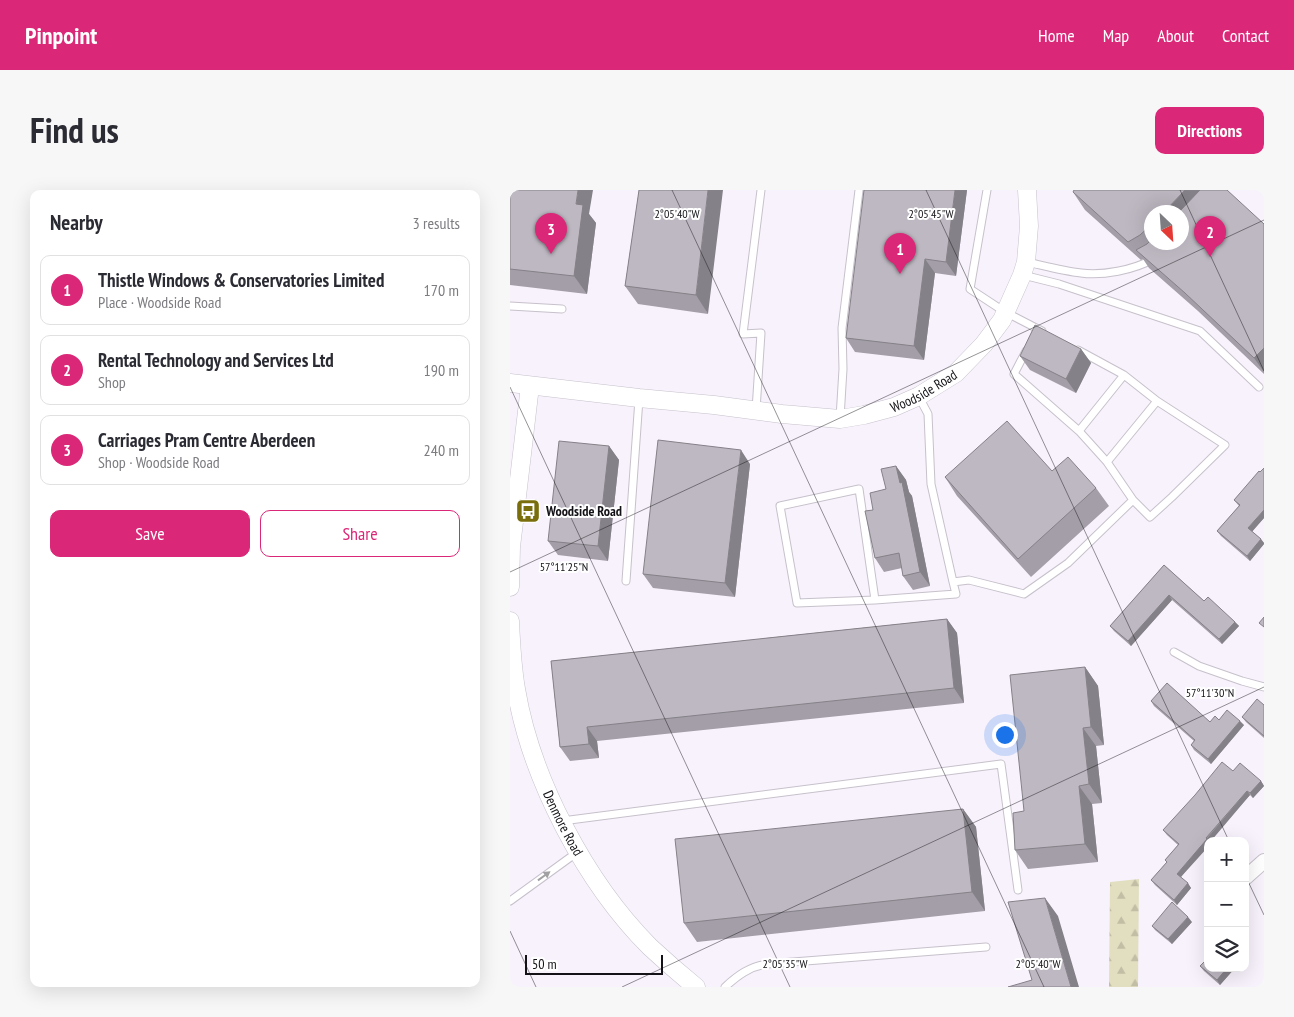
<!DOCTYPE html>
<meta charset="utf-8">
<style>
:root{--surface:#fff;--page:#f7f7f7;--text:#2b2b33;--muted:#7c7c81;--line:#e1e1e2;--accent:#db2777}
body{margin:0;font-family:"PT Sans Narrow",sans-serif;background:var(--page);color:var(--text)}
.controls{position:absolute;right:15px;bottom:15px;display:grid;overflow:hidden;border-radius:10px;box-shadow:0 5px 20px #0002}
.controls button{width:45px;height:45px;display:grid;place-items:center;padding:0;border:0;border-bottom:1px solid var(--line);background:var(--surface);color:var(--text);font:25px sans-serif}
.compass{position:absolute;left:634px;top:15px;width:45px;height:45px;border-radius:50%;background:var(--surface);box-shadow:0 5px 20px #0002;rotate:155deg}
.scale{position:absolute;left:15px;bottom:12px;width:138px;box-sizing:border-box;padding-left:5px;border:2px solid #141216;border-top:0;font-size:14px;line-height:18px;white-space:nowrap;color:#141216;-webkit-text-stroke:4px #fff;paint-order:stroke}
.you{position:absolute;left:494px;top:544px;width:18px;height:18px;margin:-12px;border:4px solid #fff;border-radius:50%;background:#1a73e8;box-shadow:0 0 0 8px #1a73e833}
.badge{display:grid;place-items:center;width:32px;height:32px;border-radius:50%;background:var(--accent);color:#fff;font-size:16px;font-weight:700}
.pin{position:absolute;translate:-50% -41px;filter:drop-shadow(0 1px 2px #0008)}
.pin::after{content:'';position:absolute;top:26px;width:18px;height:15px;background:inherit;clip-path:polygon(0 0,100% 0,50% 100%)}
.list{margin:0;padding:0;list-style:none}
h2{display:flex;justify-content:space-between;align-items:center;height:65px;margin:0;padding:0 20px;font-size:21px}
h2 small{font-size:16px;font-weight:400;color:var(--muted)}
.list li{display:grid;grid-template-columns:32px 1fr auto;gap:15px;align-items:center;box-sizing:border-box;height:70px;margin:0 10px 10px;padding:0 10px;border:1px solid var(--line);border-radius:10px}
.list b{display:block;font-size:19px;white-space:nowrap}
.list p{margin:0;font-size:16px;white-space:nowrap;color:var(--muted)}
.list em{font-size:16px;font-style:normal;color:var(--muted)}
.actions{display:flex;gap:10px;padding:15px 20px}
.actions a{flex:1;padding:11px 0;border:1px solid var(--accent);border-radius:10px;text-align:center;font-size:18px;color:var(--accent)}
.actions .main{background:var(--accent);color:#fff}
.icon{flex:none;width:28px;height:28px;fill:none;stroke:currentColor;stroke-width:2;stroke-linecap:round;stroke-linejoin:round}
.map{position:relative;flex:none;width:754px;height:797px;overflow:hidden;border-radius:10px}
header{display:flex;align-items:center;gap:30px;box-sizing:border-box;height:70px;padding:0 25px;background:var(--accent);color:#fff}
header strong{font-size:24px}
nav{display:flex;gap:28px;margin-inline-start:auto;font-size:18px}
.intro{display:flex;align-items:center;justify-content:space-between;box-sizing:border-box;height:120px;padding:0 30px}
h1{margin:0;font-size:35px}
.button{padding:12px 22px;border-radius:10px;background:var(--accent);color:#fff;font-size:18px;font-weight:700}
main{display:flex;gap:30px;padding:0 30px}
aside{flex:1;background:var(--surface);border-radius:10px;box-shadow:0 5px 20px #0002}
.map>svg:first-child{display:block}
.forest{fill:url(#forest-firs)}
.lines{fill:none;stroke-linecap:round;stroke-linejoin:round}
.service-casing{stroke:#c7c1cb;stroke-width:9}
.minor-casing{stroke:#c7c1cb;stroke-width:16}
.tertiary-casing{stroke:#c7c1cb;stroke-width:19}
.service{stroke:#fff;stroke-width:7}
.minor{stroke:#fff;stroke-width:14}
.tertiary{stroke:#fff;stroke-width:18}
.wall{fill:#a39ea7;fill-rule:evenodd}
.shaded-wall{fill:#858188}
.building{fill:#beb8c2;stroke:#858188}
.oneway{fill:#a1a0a2}
.ticks{fill:none;stroke:#141216;stroke-width:1;stroke-opacity:0.45}
.labels{text-anchor:middle;stroke-width:4;stroke-linejoin:round;paint-order:stroke}
.street-label{font-size:14px;fill:#141216;stroke:#fff}
.poi-label{font-size:14px;font-weight:bold;fill:#141216;stroke:#fff;text-anchor:start}
.ticks-label{font-size:12px;text-anchor:middle;fill:#141216;stroke:#fff;stroke-width:4;stroke-linejoin:round;paint-order:stroke}
</style>
<header>
<strong>Pinpoint</strong>
<nav><a>Home</a><a>Map</a><a>About</a><a>Contact</a></nav>
</header>
<div class="intro"><h1>Find us</h1><a class="button">Directions</a></div>
<main>
<aside>
<h2>Nearby<small>3 results</small></h2>
<ul class="list">
<li><span class="badge">1</span><div><b>Thistle Windows &amp; Conservatories Limited</b><p>Place · Woodside Road</p></div><em>170 m</em></li>
<li><span class="badge">2</span><div><b>Rental Technology and Services Ltd</b><p>Shop</p></div><em>190 m</em></li>
<li><span class="badge">3</span><div><b>Carriages Pram Centre Aberdeen</b><p>Shop · Woodside Road</p></div><em>240 m</em></li>
</ul>
<div class="actions"><a class="main">Save</a><a>Share</a></div>
</aside>
<div class="map">
<svg width="754" height="797" viewBox="0 0 754 797">
<defs>
<pattern id="forest-firs" width="22" height="20" patternUnits="userSpaceOnUse" patternTransform="scale(1.25)"><rect width="22" height="20" fill="#e2dfc1"/><path d="M5 1l3.5 6h-7zM16 11l3.5 6h-7z" fill="#c1bea5"/></pattern>
</defs>
<rect width="100%" height="100%" fill="#f8f2fd"/>
<!-- forest -->
<path class="forest" d="M629,689L628,797H599L600,692Z"/>
<g class="lines">
<defs>
<path id="service" d="M477,0L460,99L495,122L532,141
M517,72C535,76 553,81 571,83C592,86 624,80 643,69
M513,85L549,94L690,141L749,197
M0,116L52,119
M516,161L504,184L569,241
M409,207L418,224L421,294L443,392L459,390L514,404L558,373L623,310L640,327L662,307L715,255L647,211L614,185L568,160
M246,220L251,143L233,144L251,0
M330,228L333,179L332,138L349,0
M597,272L569,241L614,185
M623,310L597,272L647,211
M116,391L129,209
M365,410L349,299L270,316L287,413L365,410L446,404L443,392
M664,462L689,476L732,491L754,497
M52,631L491,574L508,700
M0,711L69,661
M215,797C227,786 240,776 257,774L476,757"/>
<path id="minor" d="M735,688L754,671"/>
<g id="tertiary">
<path id="s1" d="M0,193L129,208L204,215L272,224L330,229L354,225L384,217L409,206L446,183L474,154L492,130L512,85L516,72L519,36L517,0"/>
<path d="M0,397L1,357L20,196"/>
<path id="s2" d="M0,431C1,453 2,476 6,499C21,589 76,693 140,757C155,771 170,784 186,797"/>
</g>
</defs>
<!-- service casing -->
<use href="#service" class="service-casing"/>
<!-- minor casing -->
<use href="#minor" class="minor-casing"/>
<!-- tertiary casing -->
<use href="#tertiary" class="tertiary-casing"/>
<!-- service -->
<use href="#service" class="service"/>
<!-- minor -->
<use href="#minor" class="minor"/>
<!-- tertiary -->
<use href="#tertiary" class="tertiary"/>
</g>
<!-- wall -->
<path class="wall" d="M0,0L79,24L86,33L77,104L0,95Z
M129,0L198,124L128,114L115,96Z
M457,0L446,86L425,83L414,170L345,162L336,148Z
M563,2L754,34V184L688,121L639,78L633,69L631,70L575,20ZM642,22H672L642,52Z
M571,159L581,173L566,203L520,180L510,166Z
M99,256L109,270L98,371L48,365L38,351Z
M240,274L225,407L143,398L133,384Z
M386,276L396,290L399,302L402,306L420,396L403,400L393,386L392,378L374,382L365,368L363,320L376,299Z
M754,278V328L742,341L754,353V354L740,371L711,346L707,341L729,316L724,310Z
M542,281L586,298L599,316L521,387L447,306L435,287Z
M654,375L694,411L725,432L729,436L712,454L662,410L621,456L604,441L600,436Z
M437,429L447,443L454,513L87,551L89,568L60,571L50,557L41,471Z
M575,477L588,496L594,555L586,556L592,613L582,614L588,672L518,679L505,660Z
M641,511L700,532L709,530L734,535L701,574L684,560L681,555L684,551L644,516Z
M754,515V548L736,532L732,527Z
M723,581L751,591L754,596L743,608L740,605L698,651L671,687L681,698L667,715L645,695L641,690L657,672L655,670L668,655L657,645L653,640Z
M453,619L466,637L475,721L187,752L174,733Z
M682,732L662,754L645,740L642,736Z
M690,776L698,778H725L710,795L694,781Z"/>
<!-- shaded-wall -->
<path class="shaded-wall" d="M68,0H83L79,24L86,33L77,104L64,86L66,14Z
M198,0H213L198,124L186,105Z
M445,0H457L446,86L436,72Z
M675,0H705L672,22H655V21Z
M415,69L425,83L414,170L404,156Z
M754,158V182L744,168Z
M571,159L581,173L566,203L556,189Z
M99,256L109,270L98,371L88,356Z
M231,260L240,274L225,407L215,393Z
M386,276L396,290L399,302L402,306L420,396L410,382Z
M754,320V328L741,343L738,338Z
M751,349L754,353V354L740,371L737,366Z
M659,405L662,410L621,456L618,451Z
M437,429L447,443L454,513L444,498Z
M725,432L729,436L712,454L709,449Z
M575,477L588,496L594,555L581,537Z
M730,531L734,535L701,574L698,569Z
M77,537L87,551L89,568L79,554Z
M573,538L586,556L592,613L579,594Z
M751,591L754,596L743,608L740,603Z
M569,596L582,614L588,672L575,654Z
M737,601L740,605L701,651H698V657L670,688L667,684Z
M453,619L466,637L475,721L462,702Z
M678,693L681,698L667,715L664,710Z
M535,708L548,726L569,797H561Z
M678,727L682,732L662,754L658,749Z
M717,778H725L710,795L707,790Z"/>
<!-- building -->
<path class="building" d="M0,0H68L66,14L73,15L64,86L0,79Z
M129,0H198L186,105L115,96Z
M354,0H445L436,72L415,69L404,156L336,148Z
M564,0H675L655,21V22H642V34L630,45L618,52L563,2Z
M690,0H717L754,34V158L744,168L675,103L626,60L637,54L642,49V52H672V22H669Z
M525,135L571,159L556,189L510,166Z
M497,231L542,281L558,267L586,298L508,369L435,287Z
M148,250L231,260L215,393L133,384Z
M49,251L99,256L88,356L38,351Z
M386,276L390,293L392,292L410,382L393,386L389,363L365,368L355,321L363,320L360,303L376,299L371,279Z
M754,278V320L738,338L751,349L737,366L707,341L730,315L724,310L749,281L750,282Z
M654,375L694,411L698,407L725,432L709,449L659,405L618,451L600,436Z
M754,427V437L749,433Z
M437,429L444,498L77,537L79,554L50,557L41,471Z
M575,477L581,537L573,538L579,594L569,596L575,654L505,660L503,623L514,621L500,485Z
M657,493L700,532L705,526L709,530L717,520L730,531L698,569L681,555L685,550L641,511Z
M747,509L754,515V546L732,527Z
M712,572L723,581L730,573L751,591L740,603L737,601L696,648L697,649L667,684L678,693L664,710L641,690L657,672L655,670L669,654L653,640L685,605Z
M453,619L462,702L174,733L165,649Z
M535,708L561,797H498L522,790L498,712Z
M662,712L678,727L658,749L642,736Z
M698,768V778H717L707,790L690,776Z"/>
<!-- one-way arrows -->
<defs><path id="oneway-solid" d="M-6-.8H1V-3.2L6.5 0L1 3.2V.8H-6Z" transform="scale(1.25)"/></defs>
<use class="oneway" href="#oneway-solid" transform="translate(34 686) rotate(-36)"/>
<!-- ticks -->
<path class="ticks" d="M162,0L534,797M416,0L719,651M670,0L754,181M0,197L280,797M0,382L754,30M735,685L754,725M0,741L26,797M112,797L754,497"/>
<!-- icons -->
<defs>
<symbol id="bus-square" viewBox="-11 -11 22 22"><rect x="-9" y="-9" width="18" height="18" rx="4" fill="#796e0b" stroke="#fff"/><path d="M-5-6H5V4H4V6H2V4H-2V6H-4V4H-5ZM-3.5-4V0h7V-4ZM-3.5 1.2v1.5H-2V1.2ZM2 1.2v1.5H3.5V1.2Z" fill="#fff"/></symbol>
</defs>
<g fill-rule="evenodd">
<use href="#bus-square" x="4" y="307" width="28" height="28"/>
</g>
<g class="labels">
<!-- street labels -->
<g class="street-label">
<text dy="5" stroke="none"><textPath href="#s1" startOffset="421">Woodside Road</textPath></text>
<text dy="5" stroke="none"><textPath href="#s2" startOffset="211">Denmore Road</textPath></text>
</g>
<!-- poi labels -->
<g class="poi-label">
<text x="36" y="326">Woodside Road</text>
</g>
</g>
<g class="ticks-label">
<text x="167" y="28">2°05'40"W</text>
<text x="421" y="28">2°05'45"W</text>
<text x="54" y="381">57°11'25"N</text>
<text x="700" y="507">57°11'30"N</text>
<text x="275" y="778">2°05'35"W</text>
<text x="528" y="778">2°05'40"W</text>
</g>
</svg>
<div class="controls">
<button>+</button>
<button>−</button>
<button><svg class="icon" aria-label="layers" viewBox="0 0 24 24"><path d="M12 4l9 5-9 5-9-5zM3 14l9 5 9-5"/></svg></button>
</div>
<svg class="compass" viewBox="-18 -18 36 36"><path d="M0-13l5 13h-10z" fill="#e53935"/><path d="M0 13l5-13h-10z" fill="#7c7c81"/></svg>
<div class="scale">50 m</div>
<div class="you"></div>
<div class="pin badge" style="left:390px;top:84px">1</div>
<div class="pin badge" style="left:700px;top:67px">2</div>
<div class="pin badge" style="left:41px;top:64px">3</div>
</div>
</main>
